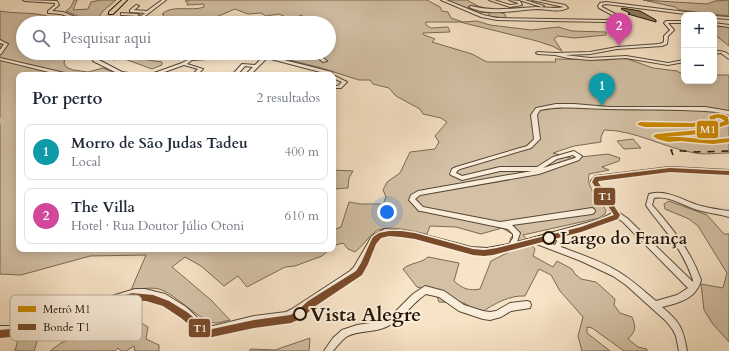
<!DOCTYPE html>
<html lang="pt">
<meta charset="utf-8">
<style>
:root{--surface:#fff;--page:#f2f2f3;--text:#1f2937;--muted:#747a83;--line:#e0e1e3;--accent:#2563eb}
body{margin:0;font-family:Cardo,serif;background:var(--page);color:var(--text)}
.controls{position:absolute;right:12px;top:12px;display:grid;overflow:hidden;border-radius:8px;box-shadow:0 2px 10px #0003}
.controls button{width:36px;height:36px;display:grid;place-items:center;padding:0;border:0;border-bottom:1px solid var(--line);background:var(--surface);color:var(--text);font:20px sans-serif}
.you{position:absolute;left:387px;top:212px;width:14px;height:14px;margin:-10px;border:3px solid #fff;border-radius:50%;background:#1a73e8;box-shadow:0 0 0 6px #1a73e833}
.badge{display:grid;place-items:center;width:26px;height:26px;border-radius:50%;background:var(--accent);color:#fff;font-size:13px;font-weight:700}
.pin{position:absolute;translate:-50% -33px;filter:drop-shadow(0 1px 2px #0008)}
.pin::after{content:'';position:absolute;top:21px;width:14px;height:12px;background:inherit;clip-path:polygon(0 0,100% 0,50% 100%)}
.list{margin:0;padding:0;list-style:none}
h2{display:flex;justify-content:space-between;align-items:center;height:52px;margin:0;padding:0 16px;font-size:17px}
h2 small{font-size:13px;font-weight:400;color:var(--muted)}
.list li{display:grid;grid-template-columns:26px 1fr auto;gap:12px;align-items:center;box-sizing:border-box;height:56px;margin:0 8px 8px;padding:0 8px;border:1px solid var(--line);border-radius:8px}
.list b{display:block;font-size:15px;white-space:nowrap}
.list p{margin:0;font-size:13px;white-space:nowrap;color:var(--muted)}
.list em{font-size:13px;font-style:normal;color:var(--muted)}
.icon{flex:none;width:22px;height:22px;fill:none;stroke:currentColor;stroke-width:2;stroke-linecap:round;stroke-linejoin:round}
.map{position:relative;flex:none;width:729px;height:351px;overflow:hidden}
.search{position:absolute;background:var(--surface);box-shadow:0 2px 10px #0003;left:16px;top:16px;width:320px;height:44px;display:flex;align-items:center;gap:10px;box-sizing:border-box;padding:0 14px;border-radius:22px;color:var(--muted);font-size:15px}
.panel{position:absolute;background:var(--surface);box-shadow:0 2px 10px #0003;left:16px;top:72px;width:320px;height:180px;border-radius:8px}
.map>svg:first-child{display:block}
.green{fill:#d3c0a5;stroke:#7a6a55}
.building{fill:#908069;stroke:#211405}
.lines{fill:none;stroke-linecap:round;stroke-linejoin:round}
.major-tunnel-far1{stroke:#d7c4a9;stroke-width:5;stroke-dasharray:5 2.5;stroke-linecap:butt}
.major-tunnel{stroke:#d7c4a9;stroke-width:6;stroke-dasharray:6 3;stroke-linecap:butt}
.minor-casing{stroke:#564835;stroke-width:2}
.major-casing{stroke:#211405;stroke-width:2}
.minor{fill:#faedda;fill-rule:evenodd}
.major{fill:#f7e3c6;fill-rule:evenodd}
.tram{stroke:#211405;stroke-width:1.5}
.rail-far1{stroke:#211405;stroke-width:1;stroke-dasharray:4.5 4.5;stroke-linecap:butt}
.rail{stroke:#211405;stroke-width:1.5;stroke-dasharray:7 7;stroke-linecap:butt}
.tram-1-casing{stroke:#faedda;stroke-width:3}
.tram-1{fill:#7a4b2a;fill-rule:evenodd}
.metro-1-casing{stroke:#faedda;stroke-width:3}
.metro-1{fill:#cc8901;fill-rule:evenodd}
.stop-dot{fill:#faedda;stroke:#211405;stroke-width:2}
.labels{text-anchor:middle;stroke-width:4;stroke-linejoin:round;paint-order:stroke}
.stop-label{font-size:17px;font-weight:bold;fill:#211405;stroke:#faedda;text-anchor:start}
.near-stop-label{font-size:20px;font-weight:bold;fill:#211405;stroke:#faedda;text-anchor:start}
.key{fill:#faedda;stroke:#b9ac9a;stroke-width:1}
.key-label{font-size:11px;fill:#211405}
.line-badge{stroke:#faedda;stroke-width:1.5}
.badge-label{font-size:11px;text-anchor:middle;font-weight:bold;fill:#fff}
</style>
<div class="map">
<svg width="729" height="351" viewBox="0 0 729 351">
<rect width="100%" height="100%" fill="#f7e3c6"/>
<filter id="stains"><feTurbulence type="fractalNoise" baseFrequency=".005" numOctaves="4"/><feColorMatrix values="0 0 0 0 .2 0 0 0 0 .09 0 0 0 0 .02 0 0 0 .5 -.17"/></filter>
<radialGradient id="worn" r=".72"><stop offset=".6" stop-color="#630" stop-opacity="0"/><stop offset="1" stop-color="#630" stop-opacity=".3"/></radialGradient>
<!-- green -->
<path class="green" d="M74,0H77L73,10L88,9L91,2L101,0H116L103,11L96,21L102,23H77L83,18L66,11L71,7Z
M191,0H427L440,7L442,11L448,12L451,18L463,22L477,21L490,25L531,30L558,27L572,31L606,32V35L575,38L558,36L554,39L562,51L552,46L537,41L460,22H426V25L431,28L448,27L450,32L423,33L424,35L435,39L432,42L472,54L487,62H556L555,59L605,60L625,58L653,68L677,71L684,75V81H714V75H729V153C718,153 705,155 695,153C664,148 635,130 604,130L601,137V142L574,146L553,153L571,158L608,154L620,158L619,161L602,167L609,170L589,174C586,187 599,200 606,210L605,214L599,218L523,235L535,249L533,256L553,267L557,261L572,269L575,274L581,279L596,282L615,299L614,305L620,313L632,317C636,327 636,331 628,339L638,347L647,349V351H624L592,328L587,327V333L610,351H582L578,336L583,317L560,291L551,275L539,269L525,296C510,295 493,304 481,313L464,303L439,302L435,291L417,287L403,269C411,262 420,264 428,257L459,263L454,281C463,289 469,291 480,289L491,261L507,253L511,237L516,236L502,228L481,234L456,227L430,226L427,234C414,232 386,223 375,232C368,237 363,246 355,252L348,249L343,243L333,246V230L341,227L349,202L360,204H383L386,197L383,190L387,182L400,173L410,152L435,149L439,142L435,136L447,122L441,118L423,114L420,109L396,96L389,88L373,84L370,80H359L318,67L277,57L285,53H329V23H302V21L306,18L301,15L292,20L279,14L266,16L261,13L248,14L235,9L202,23H183L161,18L164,15L162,14C173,4 191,12 204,7V4L187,5L188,3L185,1Z
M446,0H467L478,6L505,14L506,18L488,16L490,13L477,12Z
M643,0L707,4L715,1L729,0V16L680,10L675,7Z
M0,11C22,15 43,10 62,23H23V53H66L64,63L66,67L73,70L88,72L103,68L118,74L19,75V249H330L322,256L295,266L285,267L247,287L238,276L224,286L201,266L185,257L172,267L211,300L230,320C225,321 219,323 215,323C201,322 174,293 159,289C150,287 140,289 131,290L146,255L90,256L21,275L0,274Z
M714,26L729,27V46L714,34Z
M117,53H144L141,59L162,62V65L152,69L122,58L114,60L108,58L117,54Z
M633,139L641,148L624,149L617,141Z
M333,170L353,171L349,178L348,188L333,189Z
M669,201L707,215L724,234H729V342L712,323L704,310L701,284L723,288L727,273L698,226L689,219L665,209L664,204Z
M127,303L123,320L138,321L148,327L146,339L159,345V351H135L134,346L126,351H121L118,348L115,351H50L61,343L111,323L116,305Z
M40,332L34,351H15L19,336Z
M310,338L309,351H249L251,349L275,350Z"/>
<!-- building -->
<path class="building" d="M622,8L640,11L656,20V22L628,14L630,13L621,9Z"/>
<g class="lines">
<!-- major-tunnel-far1 -->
<path class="major-tunnel-far1" d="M101,23L111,13
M59,60L67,53"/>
<!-- major-tunnel -->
<path class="major-tunnel" d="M44,75L61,59
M0,123L19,104"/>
<defs>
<path id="minor" d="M23,0L57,1L59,5L52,11L63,12L80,19L75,23H71L75,19L61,14L48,13V11L55,5V3L25,1Z
M162,0H166L136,23H132L145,13L130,12V10L136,5L139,6L134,10L147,11Z
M441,0H446L483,15L497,18L606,20L614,18V16L599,8L598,6L600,3L606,2L702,14L704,15H693L606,4L602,5V7L617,15V20L606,22L497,20L481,17Z
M489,0H494L510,5L518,4V3L509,0L520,1L522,5L510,7Z
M519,0H525L544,6L542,7Z
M532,0H539L565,5L568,8C558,13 547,9 537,9C515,10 490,17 469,7L471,6C494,12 513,8 536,7C545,7 555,9 564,7Z
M121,13L137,14L139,15L137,16L122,15H121Z
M714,16L729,17V19L714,18Z
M220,17L237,22L238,23C231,23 223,19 218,20L221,23H217L213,20Z
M666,21H684V23H668L674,30L668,36L667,44L662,46L617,49L590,54L565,55L590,58L626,56L668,63L684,60V62L668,65L626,58L590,60L568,58L555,55L538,54L536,53L538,52L555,53L590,52L617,47L660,44L664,42V36L670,30L664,23Z
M714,23L729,25V27L714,25Z
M0,40L8,44L1,54H0V50L4,44L0,43Z
M718,51C723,51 726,52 729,55V59L721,53L714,54V52Z
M91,53H95L97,59L122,72L135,74L154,73L182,63L191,58L235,55L237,53H242L236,57L192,60L187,64L203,69L197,75H192L198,69L184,65L156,75H126L119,74L93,61Z
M249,53H256L332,72L333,75L347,82L341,88H333V86H338L342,82L333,78V75H329L328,74L267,58L250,75H245L253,67L245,66L237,75H232L242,64L255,65L263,57Z
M312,53H317L327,61L323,62Z
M0,58L69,74V75H61L0,60Z
M556,104H574L609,107H705L729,111V115L717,112L705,111C673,109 642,110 610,109C586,109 563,105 540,110L537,115L540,139L531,148L460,169L457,171L456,173L462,176L500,167H537L553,157L574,151L582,156L579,160L539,174L420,195L415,199L423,207L500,222L592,208L594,209L595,211L594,213L592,214L512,225L520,233L517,242L601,219L612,213L591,181L595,176L670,167L729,170V174L670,171L599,180L597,181L618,212L627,218L693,282V280C686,259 675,242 661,225C656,218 650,212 646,205L649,194C668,189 683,201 701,206C710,208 720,210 729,211V217C719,214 708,213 698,210C684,206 669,195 654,198L652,205C672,228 691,251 701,280C700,283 699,287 697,289C691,300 674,304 662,307C680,322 683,328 687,351H679L676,336L673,330L666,321L626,285L613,276L581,261L534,243L511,250L487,254L471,253L418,239L386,235L376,240L360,271L356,275L298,315L290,319L254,324L213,334L199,330L180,313L160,300L145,297H135L26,330L10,334H0V326H10L26,322L135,289H145L165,294L186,307L204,324L213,326L254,316L286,312L292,309L350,271L354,267L372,236L385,229L418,233L471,247L487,248L509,244L513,238V234L508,229L421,211H419L409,200L411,195L418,191L532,171H500L462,180L451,175L450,174L452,169L456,167L527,146L534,139L531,115L536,108ZM573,155L576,157L575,158L543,168L557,159ZM616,217L623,222L688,288L677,295L656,301C644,291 632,280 619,272C601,261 580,254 561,247L563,241L561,236L605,223ZM555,237L557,241L555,245L543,241Z
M425,286L444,291L464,305L483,311L490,312L496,311L510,303L527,301L530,302L531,305L530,308L511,311L501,317L490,320L483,319L459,311L439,297L426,294C412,303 403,319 388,326C375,333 357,330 346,337C341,341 337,346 333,351H324L333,338L342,330L357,325L383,321L392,315L413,294Z"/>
<path id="major" d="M122,0H127L113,14H109V12Z"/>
</defs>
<!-- minor casing -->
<use href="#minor" class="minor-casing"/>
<!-- major casing -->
<use href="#major" class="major-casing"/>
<!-- minor -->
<use href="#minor" class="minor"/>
<!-- major -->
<use href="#major" class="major"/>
<!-- tram -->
<path class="tram" d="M539,236H556"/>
<!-- rail-far1 -->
<path class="rail-far1" d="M645,125L640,124L692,125L712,123L714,122L712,117C719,115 725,116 729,122L700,132L660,136"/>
<!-- rail -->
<path class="rail" d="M671,135L656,136C664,141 672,139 681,139C698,140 712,142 729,140
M673,155L671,150L696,152L729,151"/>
<defs>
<path id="tram-1" d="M670,168L729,171V175L670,172L599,181L598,182L620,215L618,219L581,232L493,255L484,256L473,255L415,239L401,237L389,236L381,238L376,244L368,264L362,275L314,307L302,318L291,323L254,328L212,337L197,331L181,318L163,306L146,301H132L10,337L0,338V330L10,329L132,293L153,295L169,301L187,312L203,325L212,329L254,320L290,315L296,312L308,301L356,271L361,263L371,241L373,237L379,233L389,231H401L415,233L473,249L484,250L497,248L581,227L614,215L592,182L595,177Z"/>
</defs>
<!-- tram-1 casing -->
<use href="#tram-1" class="tram-1-casing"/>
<!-- tram-1 -->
<use href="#tram-1" class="tram-1"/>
<defs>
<path id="metro-1" d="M717,114L724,115L728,117L729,124L700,134L665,137H680L713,140L729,138V142L713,144L680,141L668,142L657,139L653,136L656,134L699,130L725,121L720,118H715L717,122L714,124L692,127H645L638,125L637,124L640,122L692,123L711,121L709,117L710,116Z"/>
</defs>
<!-- metro-1 casing -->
<use href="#metro-1" class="metro-1-casing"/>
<!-- metro-1 -->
<use href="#metro-1" class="metro-1"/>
</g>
<!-- markers -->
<g class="stop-dot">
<circle cx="549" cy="238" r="6"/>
<circle cx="300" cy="314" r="6"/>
</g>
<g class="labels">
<!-- stop labels -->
<g class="stop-label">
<text x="560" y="244">Largo do França</text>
</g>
<!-- near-stop labels -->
<g class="near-stop-label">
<text x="310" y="321">Vista Alegre</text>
</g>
</g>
<!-- legend -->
<rect x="10" y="295" width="132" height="46" rx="6" class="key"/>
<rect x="18" y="306" width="18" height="6" fill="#cc8901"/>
<rect x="18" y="324" width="18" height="6" fill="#7a4b2a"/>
<g class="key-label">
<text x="43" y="313">Metrô M1</text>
<text x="43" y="331">Bonde T1</text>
</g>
<g class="line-badge">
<rect x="696" y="120" width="23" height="19" rx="4" fill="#cc8901"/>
<rect x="593" y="187" width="23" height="19" rx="4" fill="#7a4b2a"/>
<rect x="188" y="318" width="23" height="20" rx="4" fill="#7a4b2a"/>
</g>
<g class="badge-label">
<text x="708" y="133">M1</text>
<text x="605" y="200">T1</text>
<text x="200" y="332">T1</text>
</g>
<rect width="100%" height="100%" filter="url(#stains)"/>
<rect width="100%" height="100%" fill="url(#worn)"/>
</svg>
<div class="controls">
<button>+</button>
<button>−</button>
</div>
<div class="you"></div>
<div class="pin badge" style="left:602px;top:106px;background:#0f9aa8">1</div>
<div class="pin badge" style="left:619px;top:46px;background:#d1479c">2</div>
<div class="search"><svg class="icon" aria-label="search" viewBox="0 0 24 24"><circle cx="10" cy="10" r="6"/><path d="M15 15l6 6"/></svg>Pesquisar aqui</div>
<section class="panel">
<h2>Por perto<small>2 resultados</small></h2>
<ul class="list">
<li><span class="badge" style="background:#0f9aa8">1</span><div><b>Morro de São Judas Tadeu</b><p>Local</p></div><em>400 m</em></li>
<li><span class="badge" style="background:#d1479c">2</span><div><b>The Villa</b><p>Hotel · Rua Doutor Júlio Otoni</p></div><em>610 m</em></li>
</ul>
</section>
</div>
